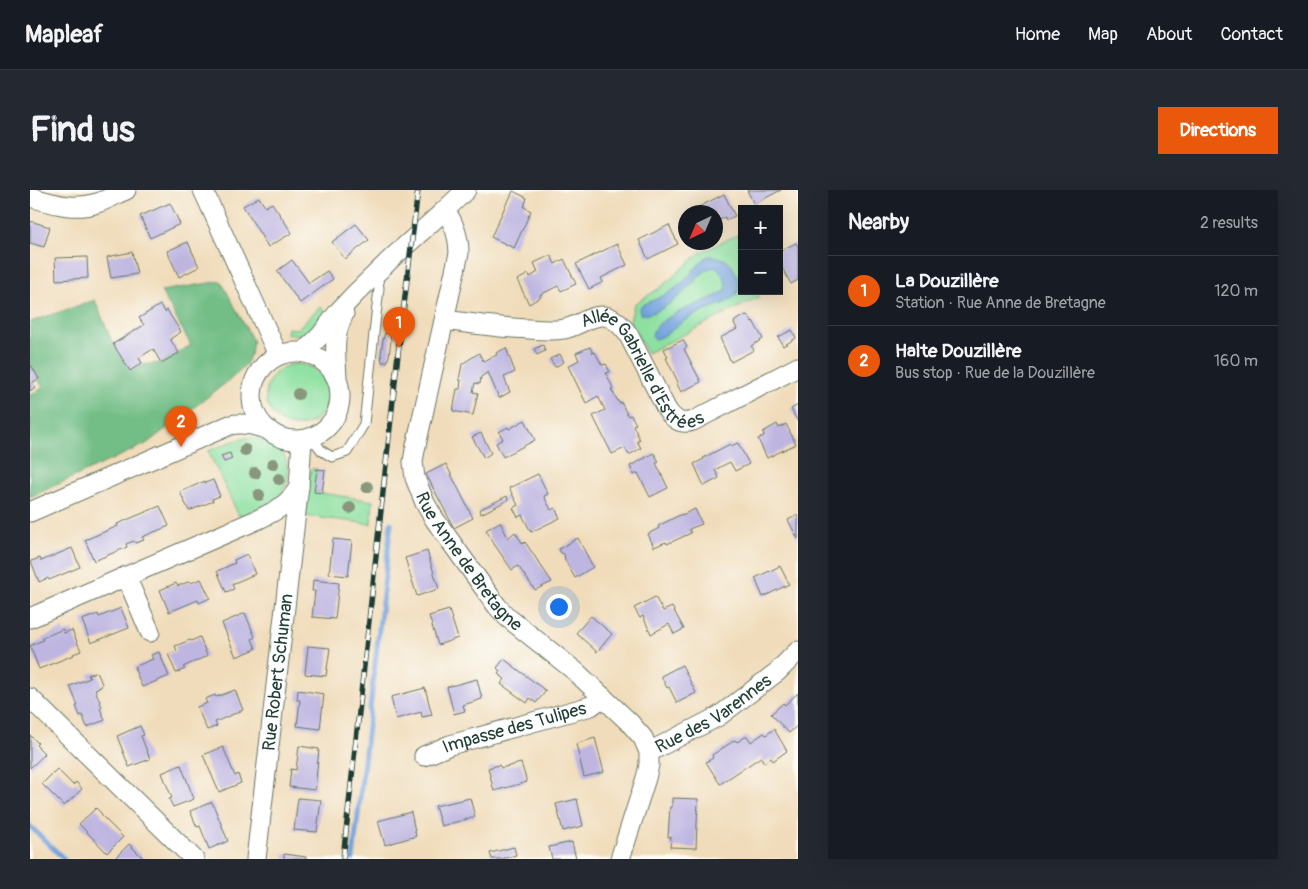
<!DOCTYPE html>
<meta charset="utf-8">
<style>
:root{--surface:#171b24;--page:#242831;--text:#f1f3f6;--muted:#9ea1a6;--line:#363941;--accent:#ea580c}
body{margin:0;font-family:Pangolin,sans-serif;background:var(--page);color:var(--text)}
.controls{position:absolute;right:15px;top:15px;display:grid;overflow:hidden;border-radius:0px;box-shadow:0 5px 20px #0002}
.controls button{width:45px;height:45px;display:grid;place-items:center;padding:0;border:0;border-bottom:1px solid var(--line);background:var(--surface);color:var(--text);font:25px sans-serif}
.compass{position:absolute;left:648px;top:15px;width:45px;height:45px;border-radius:50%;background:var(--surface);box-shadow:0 5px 20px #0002;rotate:224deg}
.you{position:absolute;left:528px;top:416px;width:18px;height:18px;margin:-12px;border:4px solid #fff;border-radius:50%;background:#1a73e8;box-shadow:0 0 0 8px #1a73e833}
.badge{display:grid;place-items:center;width:32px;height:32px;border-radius:50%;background:var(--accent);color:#fff;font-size:16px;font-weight:700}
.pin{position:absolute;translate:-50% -41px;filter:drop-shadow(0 1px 2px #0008)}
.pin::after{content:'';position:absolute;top:26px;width:18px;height:15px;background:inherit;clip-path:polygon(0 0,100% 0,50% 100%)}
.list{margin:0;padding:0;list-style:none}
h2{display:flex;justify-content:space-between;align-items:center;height:65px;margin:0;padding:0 20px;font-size:21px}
h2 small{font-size:16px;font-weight:400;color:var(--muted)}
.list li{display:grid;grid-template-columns:32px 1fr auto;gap:15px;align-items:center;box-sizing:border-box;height:70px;padding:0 20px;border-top:1px solid var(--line)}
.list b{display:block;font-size:19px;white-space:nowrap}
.list p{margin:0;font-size:16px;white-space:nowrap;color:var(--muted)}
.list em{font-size:16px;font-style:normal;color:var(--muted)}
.map{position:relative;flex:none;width:768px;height:669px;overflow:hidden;border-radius:0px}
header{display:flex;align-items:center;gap:30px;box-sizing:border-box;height:70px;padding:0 25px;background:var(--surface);border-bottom:1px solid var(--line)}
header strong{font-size:24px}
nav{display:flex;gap:28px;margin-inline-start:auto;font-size:18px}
.intro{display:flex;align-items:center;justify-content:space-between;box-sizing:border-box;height:120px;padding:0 30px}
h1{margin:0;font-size:35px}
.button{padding:12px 22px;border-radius:0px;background:var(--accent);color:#fff;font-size:18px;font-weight:700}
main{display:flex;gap:30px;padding:0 30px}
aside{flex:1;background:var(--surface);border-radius:0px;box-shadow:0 5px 20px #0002}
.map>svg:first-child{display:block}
.green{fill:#8de0a0;stroke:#568e6a}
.forest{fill:#72be86;stroke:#487e5d}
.water{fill:#73a2dd;stroke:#497088}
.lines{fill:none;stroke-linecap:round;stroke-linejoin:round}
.stream{stroke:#73a2dd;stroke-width:5}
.building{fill:#beb6e1}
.lane-casing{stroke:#687563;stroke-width:11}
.street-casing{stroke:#687563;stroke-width:21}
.lane{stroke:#fff;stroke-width:9}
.street{stroke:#fff;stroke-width:19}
.rail-casing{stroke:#1f3d34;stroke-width:5.5}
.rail{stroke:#fdfcf7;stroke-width:4;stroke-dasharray:11;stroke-linecap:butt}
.tree{fill:#89977c}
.labels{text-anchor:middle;stroke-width:4.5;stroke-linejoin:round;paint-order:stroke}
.street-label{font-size:18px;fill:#1f3d34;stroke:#fdfcf7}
</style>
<header>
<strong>Mapleaf</strong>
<nav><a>Home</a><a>Map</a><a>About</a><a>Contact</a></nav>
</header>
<div class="intro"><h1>Find us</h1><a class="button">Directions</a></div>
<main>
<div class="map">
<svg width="768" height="669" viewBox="0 0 768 669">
<rect width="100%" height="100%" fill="#fdfcf7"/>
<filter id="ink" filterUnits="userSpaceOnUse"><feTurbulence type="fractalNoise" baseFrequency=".02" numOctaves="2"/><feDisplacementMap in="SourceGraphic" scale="10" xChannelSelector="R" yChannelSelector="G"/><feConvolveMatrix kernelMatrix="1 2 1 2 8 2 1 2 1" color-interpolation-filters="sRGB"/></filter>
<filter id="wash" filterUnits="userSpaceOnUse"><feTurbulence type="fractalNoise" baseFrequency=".0096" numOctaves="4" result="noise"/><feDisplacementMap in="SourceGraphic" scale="20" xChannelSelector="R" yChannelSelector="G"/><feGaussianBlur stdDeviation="1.12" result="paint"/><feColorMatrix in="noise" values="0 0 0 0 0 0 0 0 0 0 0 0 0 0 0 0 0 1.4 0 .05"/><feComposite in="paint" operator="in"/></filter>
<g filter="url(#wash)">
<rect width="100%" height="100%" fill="#f0dcba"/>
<!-- green -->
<path class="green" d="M711,43L712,101H726L729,107L617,163L600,131L604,114L630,98L671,62Z
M290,117L296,121L287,133L273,145L257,144L258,138L267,139Z
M236 205a31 31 0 1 1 62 0a31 31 0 1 1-62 0Z
M224,247C233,251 245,256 252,263C262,276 259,300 245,310C237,315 219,322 209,326L178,261C193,255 208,248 224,247Z
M282,279H287L285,302L343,311L341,334L275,326L280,281Z"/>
<!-- forest -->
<path class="forest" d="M191,91L223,151L221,163L216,174L201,189L116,254L0,307V205L13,198L0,173V132L65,110L83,154L101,181L110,175L131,173L161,155L131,101Z"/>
<!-- water -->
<path class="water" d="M678,66C686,66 697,68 702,76C707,84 712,96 706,105C700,112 687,116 678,119C670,122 662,127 654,131C645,137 636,147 624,149L622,146C625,124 680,113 696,100C697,91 693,83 686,77C674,77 667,90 658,98C647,109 626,127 610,124L609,119L612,115C626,109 642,103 653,92C662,83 668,74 678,66Z"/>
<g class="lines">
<!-- stream -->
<path class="stream" d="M0,636L34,669
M323,669L361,333"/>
</g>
<g id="blocks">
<!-- building -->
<path class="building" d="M717,0H751L724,14Z
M483,1L497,8L494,17L501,21L484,58L461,47L478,10H479Z
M694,4L705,26L696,30L695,27L686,32V22H662L661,21Z
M229,7L235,17L242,13L262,43L238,57L213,16Z
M140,13L150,34L120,48L110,26Z
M0,31L20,37L14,57L0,53Z
M326,34L339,50L315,69L302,52Z
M639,35L648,54L618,69L609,50Z
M158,52L169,77L149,87L137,61Z
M766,53L768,56V90L761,94L749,72V61Z
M587,54L597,75L571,88L573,92L559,99L546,74Z
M102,62L107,84L81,88L77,67Z
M521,65L525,74L534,69L546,94L531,101L528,96L510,105L511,107L499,114L487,90L499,84L500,87L508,82L504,73Z
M57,67L58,88L26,90L25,68Z
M262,70L279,93L297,81L303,89L270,113L247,81Z
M130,115L135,122L137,120L151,142L140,149L149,163L131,173L123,159L109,168L112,173L100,181L83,154L114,135L109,128Z
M716,125L719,126L722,132L723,131L733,149L721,156L724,160L701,172L690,148L707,139L704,133L705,131Z
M762,140L766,148L753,156L748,147Z
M355,143H360L361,150L359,166L357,172H352L351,164L353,150Z
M653,150L657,157L654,159L671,192L651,202L646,192H648L636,168L638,167L634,159Z
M513,155L515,161L507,165L504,159Z
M560,157L563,163L565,162L572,175L576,174L580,182L576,183L583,198L581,199L589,213L591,212L598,226L601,225L606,234L603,235L610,250L607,251L611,258L599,265L595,258L582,264L563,226L575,220L568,206L556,213L538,176L549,170L546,163Z
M476,158L485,182L474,187L480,202L469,208L458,182L451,187L450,194L445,193L443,202L448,203L443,225L423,221L427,199H430L431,190H429L432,174L449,163L453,171L467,165L466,163Z
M530,164L534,172L525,177L520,169Z
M1,175L9,189L3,192L5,197L0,201V176Z
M768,215V232L761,219Z
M495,230L505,250L473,267L466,253L473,249L469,242L478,237L479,239Z
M747,234L749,238L756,234L766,254L737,268L728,249L734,246L733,242Z
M451,243L461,263L454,268L442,247Z
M708,253L719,274L705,281L700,272L692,276L685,280L689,288L674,296L664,274L674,269L673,268L700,254L701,256Z
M200,263L202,269L194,272L191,266Z
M624,263L629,272L626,273L638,298L620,307L608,283L604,285L600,276Z
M416,274L443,328L424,338L396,284Z
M287,279L295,280L292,303L284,302Z
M508,284L518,304L514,306L521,320L525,318L530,328L501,342L492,325L488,327L483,318L488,315L479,298Z
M183,290L190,306L182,309L183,311L159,321L150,302L175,291V293Z
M477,306L478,310L451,324L449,320Z
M130,316L139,336L112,347L114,350L105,353L104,351L96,354L97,357L64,371L55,350L88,336L87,334Z
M665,319L672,334L659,339L661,343L637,354L636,352L624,357L618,344L629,338L628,336L652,324V325Z
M768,325V349L758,330Z
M470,332L478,348L485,342L493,354L495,352L522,392L505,400L488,376L482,380L464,354L456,340Z
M548,348L563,377L545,388L535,370L534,364L531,363L529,359Z
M303,349L322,351L318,386L299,384Z
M42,358L50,377L19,390L18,388L9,392L1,371L10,368L11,371Z
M397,361L409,399L387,406L375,368Z
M217,364L225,384L202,394L204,399L196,402L187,381L205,373L204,370Z
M750,376L759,394L733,407L725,388Z
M171,389L180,408L169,413L168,410L139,422L130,400L146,393L148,396L160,391L161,393Z
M283,390L309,393L305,429L282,427L285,401H282Z
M625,407L633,421L642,417L654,439L644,444L639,434L621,444L613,426L610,428L604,418Z
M91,418L99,438L61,453L52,430L68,424L69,427Z
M419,420L428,448L408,455L399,426Z
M215,423L225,447L222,449L226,459L206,467L192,433Z
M561,426L582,444L567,462L546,443Z
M33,439L34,443L42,440L51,461L43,464L44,465L9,479L0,456L13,450L12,448Z
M170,447L177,466L153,477L155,479L146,483L138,464L147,461L145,456L160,450L161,451Z
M278,456L300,458L296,486L275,484Z
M129,462L139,486L112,497L104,477L123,469L121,465Z
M474,469L516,501L506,513L500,508L497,513L471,494L475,489L468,484L470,481L467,478Z
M652,475L666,503L647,513L639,497L637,498L631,486Z
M65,482L68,484L72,494L71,497L65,499L72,517L70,518L75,530L57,537L52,525L50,526L46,516H48L40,496L60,488L58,485Z
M447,489L452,509L433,515L435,521L424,524L417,497Z
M395,498L402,525L392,527L391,522L366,529L361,507Z
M205,500L213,520L185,532L187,536L177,540L167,517L177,513L175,509L185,505L186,507Z
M268,500L294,504L290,539L267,536L270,510H267Z
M768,503V535L759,543L741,524L753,513L755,515Z
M110,536L114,545L111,546L120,569L99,577L87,546Z
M744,539L757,561L743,571L741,568L734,573L731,567L690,594L676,572L683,568L682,565L705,550L707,552L717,546L721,552L734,543L736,545Z
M0,545L8,553L6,555L15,564L0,578Z
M565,548L574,582L554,587L546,554Z
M269,556L289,559L285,600L259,597L261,579L266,580Z
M193,557L205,586L208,584L211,593L189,602L173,565Z
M491,573L497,592L464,601L458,578L469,575L471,578Z
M151,575L164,609L143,617L139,609L142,608L132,583Z
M27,579L43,595L46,592L52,599L34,616L12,594Z
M268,608L291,610L287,642L264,640Z
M440,608L445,627L411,636L405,616Z
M642,608L668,609L666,658L640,657L641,647H638L640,617H642Z
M547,609L553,636L533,641L526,614Z
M182,612L198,651L179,659L170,636L167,637L160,621Z
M66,618L72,624L71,625L93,647L77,663L49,634Z
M381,622L386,646L355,655L348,631Z
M542,652L546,669H522L519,657Z
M99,654L114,669H84Z
M484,657L486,665L472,669H462L460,663Z
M254,664L276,667V669H254Z"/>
</g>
</g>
<g filter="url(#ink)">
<use href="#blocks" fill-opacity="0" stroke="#687563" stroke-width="1"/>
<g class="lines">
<defs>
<path id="lane" d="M281,247L292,261L302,267L317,262L334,234L349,98L347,82"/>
<g id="street">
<path d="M173,0L248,165"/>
<path d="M0,7C22,13 44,21 67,13C77,10 86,4 96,0"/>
<path id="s1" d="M415,20C424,33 429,48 429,63L385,260L383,272L385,288L395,313L405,330L467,416L477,427L545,481L600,533L613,548L619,562V575L616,588L590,669"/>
<path id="s2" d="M415,130C443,134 471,138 499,139C510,140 523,141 534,139C547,137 560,125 574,126C584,127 592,136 598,144L637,220C644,230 651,235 663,231L768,177"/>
<path d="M274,162L291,145L309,121L326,103L363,67L415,20L436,0"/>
<circle cx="266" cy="206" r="44"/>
<path d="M307,188C306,163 302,147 314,124"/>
<path d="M0,322L200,235C214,232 226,236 239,240"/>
<path d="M96,386L120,442"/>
<path d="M0,428L229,329C246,321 259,314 269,297"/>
<path d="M0,508L164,669"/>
<path id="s3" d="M619,562L689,526L747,482L768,461"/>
<path id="s4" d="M394,566L420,555L561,516L573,507"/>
<path id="s5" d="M226,669L269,296L272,250"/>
</g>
</defs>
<!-- lane casing -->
<use href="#lane" class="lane-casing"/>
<!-- street casing -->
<use href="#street" class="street-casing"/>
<!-- lane -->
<use href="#lane" class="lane"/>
<!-- street -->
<use href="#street" class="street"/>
<defs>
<path id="rail" d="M313,669L368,164L388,0"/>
</defs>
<!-- rail casing -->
<use href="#rail" class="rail-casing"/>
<!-- rail -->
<use href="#rail" class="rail"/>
</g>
<!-- trees -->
<g class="tree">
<circle cx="268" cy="204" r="6"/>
<circle cx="215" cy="260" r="6"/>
<circle cx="243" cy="274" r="6"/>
<circle cx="225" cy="283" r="6"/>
<circle cx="249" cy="289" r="6"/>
<circle cx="337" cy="297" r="6"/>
<circle cx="229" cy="305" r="6"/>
<circle cx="320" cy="318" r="6"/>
</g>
</g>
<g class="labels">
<!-- street labels -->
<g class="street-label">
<text dy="6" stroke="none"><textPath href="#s2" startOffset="229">Allée Gabrielle d'Estrées</textPath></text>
<text dy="6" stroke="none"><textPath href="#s1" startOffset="376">Rue Anne de Bretagne</textPath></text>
<text dy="6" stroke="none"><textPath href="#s5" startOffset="188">Rue Robert Schuman</textPath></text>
<text dy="6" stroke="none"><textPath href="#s3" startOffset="75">Rue des Varennes</textPath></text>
<text dy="6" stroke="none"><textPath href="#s4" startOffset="95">Impasse des Tulipes</textPath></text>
</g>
</g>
</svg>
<div class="controls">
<button>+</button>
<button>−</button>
</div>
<svg class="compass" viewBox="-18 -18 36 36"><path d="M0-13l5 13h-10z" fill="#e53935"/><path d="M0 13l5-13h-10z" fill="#9ea1a6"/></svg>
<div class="you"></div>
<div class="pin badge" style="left:369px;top:158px">1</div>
<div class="pin badge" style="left:151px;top:257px">2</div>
</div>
<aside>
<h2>Nearby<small>2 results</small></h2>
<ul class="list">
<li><span class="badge">1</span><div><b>La Douzillère</b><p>Station · Rue Anne de Bretagne</p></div><em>120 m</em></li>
<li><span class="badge">2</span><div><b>Halte Douzillère</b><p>Bus stop · Rue de la Douzillère</p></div><em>160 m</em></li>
</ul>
</aside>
</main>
